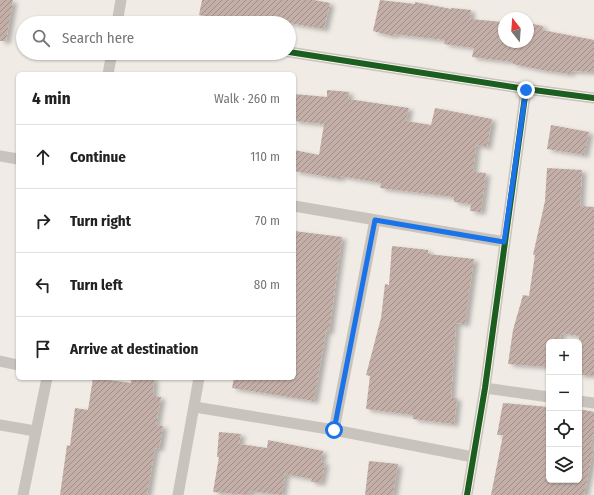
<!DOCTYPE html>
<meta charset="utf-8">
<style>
:root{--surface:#fff;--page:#f6f6f6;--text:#222;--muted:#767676;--line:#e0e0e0}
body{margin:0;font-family:"Fira Sans Condensed",sans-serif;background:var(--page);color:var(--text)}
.controls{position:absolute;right:12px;bottom:12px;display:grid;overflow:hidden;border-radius:6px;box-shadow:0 1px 3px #0004}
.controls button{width:36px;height:36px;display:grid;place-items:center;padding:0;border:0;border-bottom:1px solid var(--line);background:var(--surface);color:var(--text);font:20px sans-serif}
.compass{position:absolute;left:498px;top:12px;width:36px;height:36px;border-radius:50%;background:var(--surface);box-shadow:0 1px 3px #0004;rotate:343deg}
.stop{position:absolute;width:12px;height:12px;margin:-9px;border:3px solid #1a73e8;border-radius:50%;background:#fff}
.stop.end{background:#1a73e8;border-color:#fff;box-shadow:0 1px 4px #0008}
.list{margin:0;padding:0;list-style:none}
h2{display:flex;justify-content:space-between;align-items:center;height:52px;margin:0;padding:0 16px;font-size:17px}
h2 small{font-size:13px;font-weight:400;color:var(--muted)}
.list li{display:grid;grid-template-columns:26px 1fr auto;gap:12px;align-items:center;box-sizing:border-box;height:64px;padding:0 16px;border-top:1px solid var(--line)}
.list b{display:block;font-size:15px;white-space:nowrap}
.list em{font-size:13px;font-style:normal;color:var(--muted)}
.icon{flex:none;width:22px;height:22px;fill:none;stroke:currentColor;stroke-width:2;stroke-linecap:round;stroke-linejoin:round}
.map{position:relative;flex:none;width:594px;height:495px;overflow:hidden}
.search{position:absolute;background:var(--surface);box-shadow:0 1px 3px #0004;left:16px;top:16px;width:280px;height:44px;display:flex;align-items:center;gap:10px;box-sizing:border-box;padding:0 14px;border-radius:22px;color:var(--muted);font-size:15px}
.panel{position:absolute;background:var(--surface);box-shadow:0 1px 3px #0004;left:16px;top:72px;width:280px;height:308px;border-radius:6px}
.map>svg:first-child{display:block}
.building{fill:url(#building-hatch);filter:url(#shadow)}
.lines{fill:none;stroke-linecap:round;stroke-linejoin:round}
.minor{stroke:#c9c3be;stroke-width:11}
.cycleway-casing{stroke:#fbf5ee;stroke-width:8}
.cycleway{stroke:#1b5e20;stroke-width:6}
.route{stroke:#1a73e8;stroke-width:5}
</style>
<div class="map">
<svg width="594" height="495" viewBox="0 0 594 495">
<defs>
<pattern id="building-hatch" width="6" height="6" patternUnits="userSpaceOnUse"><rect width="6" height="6" fill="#c3afa7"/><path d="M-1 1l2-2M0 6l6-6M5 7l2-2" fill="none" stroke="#a08f88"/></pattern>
<filter id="shadow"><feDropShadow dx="4.5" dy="2.5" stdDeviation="2" flood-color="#0004"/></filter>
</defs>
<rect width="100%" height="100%" fill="#f0ebe5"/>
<!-- building -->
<path class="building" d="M0,0H13L6,41H0Z
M202,0H314L330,3L324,29L289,23H272L259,19V23H242L199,15Z
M380,0L415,4V2L451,9V8L471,10L470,19L502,22L499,42H528V23L543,26L542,30L594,40V72L571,71L570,74L542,70L513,64V62L472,57L474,48L444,44L445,40L393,34V36L373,31Z
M327,90L349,92L348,99L409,108L406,121L431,125L435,108L492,119L487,147L476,145L473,172L486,173L481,212L470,211L471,204L454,202V197L380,188L381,183L340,176V179L294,171V150L319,155L324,124L294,121V94L327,97Z
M551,125L589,132L584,155L547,149Z
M547,168L582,170L580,206L594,207V375H579V336L561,333L560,342H549V367L508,364L513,330L523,295L529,296L535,255H533L545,201Z
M294,231L342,237L329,332L326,331L314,401L232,388L234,378H294Z
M392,246L428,250V254L474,259L465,324L456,323L451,397L457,398L454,424L413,419V415L366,409L370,376L366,375L381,318L385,284L389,285Z
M93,378L131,383V378H154L153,396L161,397L156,425L163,426L159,449L155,448L147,495H60L67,445L70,446L75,408L88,410Z
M503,403L549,407V480L579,483V409L594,412V432L590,447H594L584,495H491L503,435H497Z
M219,432L241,434L239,444L267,448L268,440L323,451L321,462L325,463L321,483L311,482L312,479L285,474L282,495L250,491L249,495L213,492L219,457H217Z
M369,461L398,464L393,495H365Z"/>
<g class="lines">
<!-- minor -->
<path class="minor" d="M117,23L121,0
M289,52L526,89L594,98
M108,74L112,53
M0,156L18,159
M294,206L505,242
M0,361L18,365
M485,388L549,397
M579,401L594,403
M195,407L334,430L473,457
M0,425L35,431
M334,430L375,220
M23,495L47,378
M178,495L199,378
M467,495L485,388L526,89"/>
<defs>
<path id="cycleway" d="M289,52L526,89L594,98
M467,495L485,388L526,89"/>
</defs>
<!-- cycleway casing -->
<use href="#cycleway" class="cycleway-casing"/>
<!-- cycleway -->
<use href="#cycleway" class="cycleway"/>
</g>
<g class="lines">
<!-- route -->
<path class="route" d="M334,430L375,220L504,242L526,90"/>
</g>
</svg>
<div class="controls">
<button>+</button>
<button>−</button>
<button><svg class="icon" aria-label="locate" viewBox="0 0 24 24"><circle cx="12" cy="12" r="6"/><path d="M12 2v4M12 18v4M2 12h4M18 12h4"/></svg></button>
<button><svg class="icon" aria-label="layers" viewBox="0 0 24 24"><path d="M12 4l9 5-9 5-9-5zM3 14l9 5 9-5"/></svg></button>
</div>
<svg class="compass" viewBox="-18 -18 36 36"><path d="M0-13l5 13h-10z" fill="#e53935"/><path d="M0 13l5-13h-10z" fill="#767676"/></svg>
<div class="stop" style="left:334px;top:430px"></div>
<div class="stop end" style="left:526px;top:90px"></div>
<div class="search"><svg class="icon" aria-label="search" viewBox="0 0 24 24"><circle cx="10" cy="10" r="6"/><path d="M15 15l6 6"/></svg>Search here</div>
<section class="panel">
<h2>4 min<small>Walk · 260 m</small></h2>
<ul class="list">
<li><svg class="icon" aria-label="ahead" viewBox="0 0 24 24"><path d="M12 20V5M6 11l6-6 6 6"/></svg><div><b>Continue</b></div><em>110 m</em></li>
<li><svg class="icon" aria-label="right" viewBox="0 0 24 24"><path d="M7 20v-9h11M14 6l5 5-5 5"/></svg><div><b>Turn right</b></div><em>70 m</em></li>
<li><svg class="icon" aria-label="left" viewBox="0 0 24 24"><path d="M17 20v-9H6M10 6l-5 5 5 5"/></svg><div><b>Turn left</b></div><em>80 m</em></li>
<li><svg class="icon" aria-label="arrive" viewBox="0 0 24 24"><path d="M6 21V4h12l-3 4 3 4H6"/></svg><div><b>Arrive at destination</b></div></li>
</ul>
</section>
</div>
